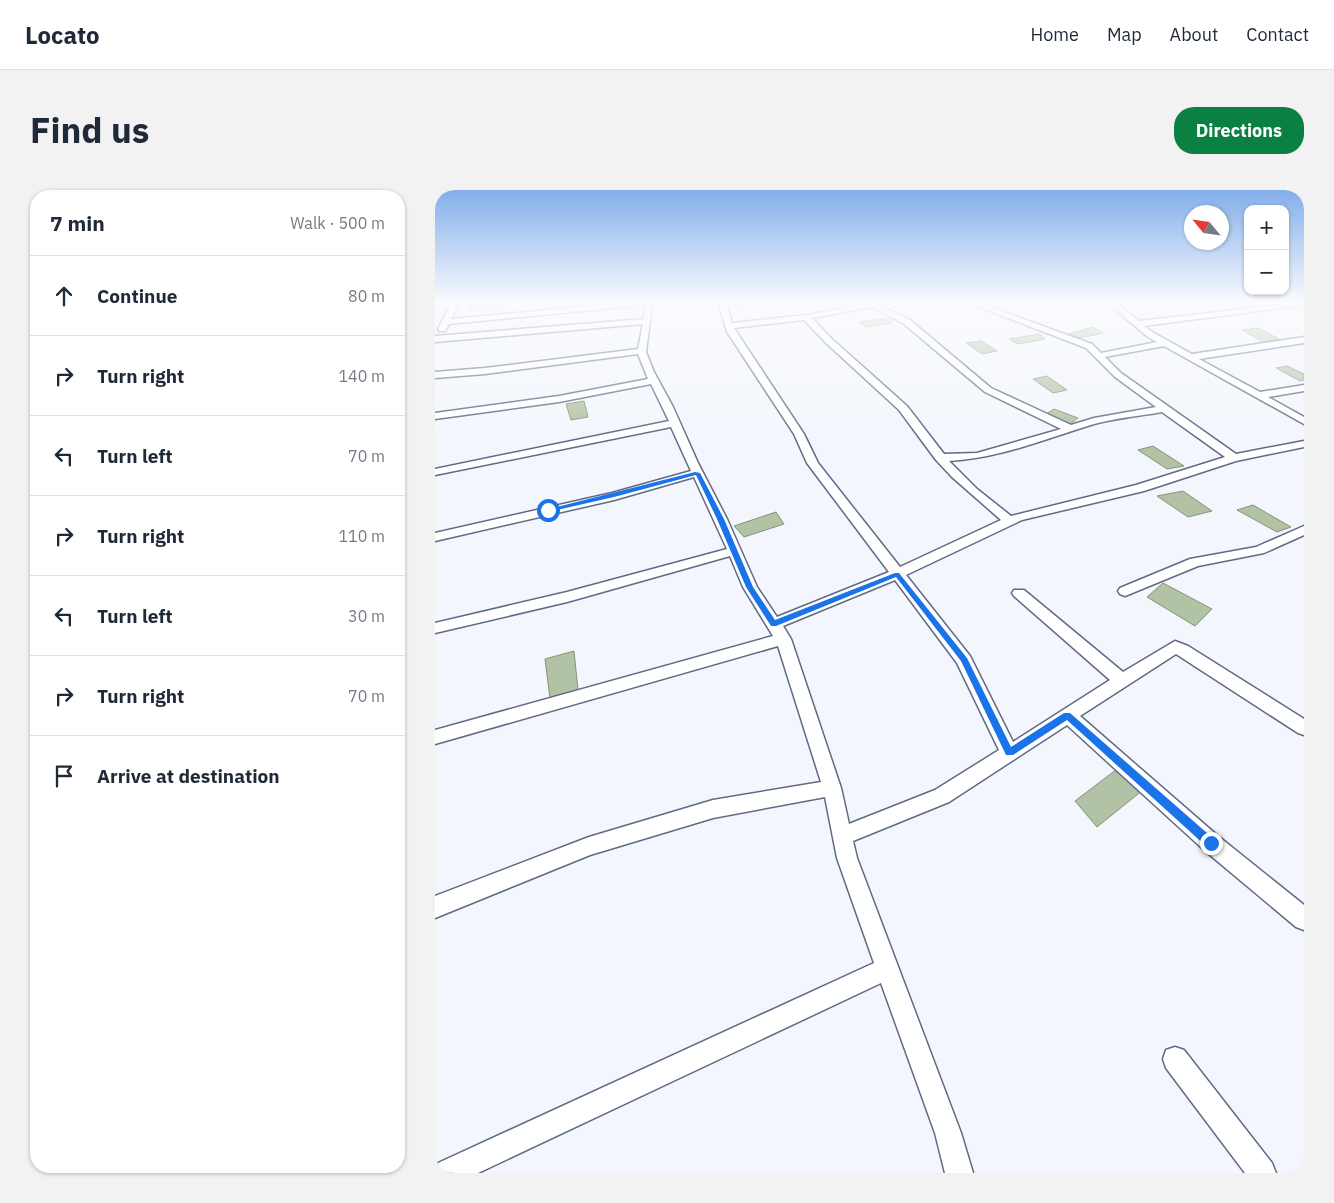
<!DOCTYPE html>
<meta charset="utf-8">
<style>
:root{--surface:#fff;--page:#f2f2f3;--text:#1f2937;--muted:#747a83;--line:#e0e1e3;--accent:#0b8043}
body{margin:0;font-family:"IBM Plex Sans",sans-serif;background:var(--page);color:var(--text)}
.controls{position:absolute;right:15px;top:15px;display:grid;overflow:hidden;border-radius:10px;box-shadow:0 1px 4px #0004}
.controls button{width:45px;height:45px;display:grid;place-items:center;padding:0;border:0;border-bottom:1px solid var(--line);background:var(--surface);color:var(--text);font:25px sans-serif}
.compass{position:absolute;left:749px;top:15px;width:45px;height:45px;border-radius:50%;background:var(--surface);box-shadow:0 1px 4px #0004;rotate:299deg}
.stop{position:absolute;width:15px;height:15px;margin:-11px;border:4px solid #1a73e8;border-radius:50%;background:#fff}
.stop.end{background:#1a73e8;border-color:#fff;box-shadow:0 1px 5px #0008}
.list{margin:0;padding:0;list-style:none}
h2{display:flex;justify-content:space-between;align-items:center;height:65px;margin:0;padding:0 20px;font-size:21px}
h2 small{font-size:16px;font-weight:400;color:var(--muted)}
.list li{display:grid;grid-template-columns:32px 1fr auto;gap:15px;align-items:center;box-sizing:border-box;height:80px;padding:0 20px;border-top:1px solid var(--line)}
.list b{display:block;font-size:19px;white-space:nowrap}
.list em{font-size:16px;font-style:normal;color:var(--muted)}
.icon{flex:none;width:28px;height:28px;fill:none;stroke:currentColor;stroke-width:2;stroke-linecap:round;stroke-linejoin:round}
.map{position:relative;flex:none;width:869px;height:983px;overflow:hidden;border-radius:20px}
header{display:flex;align-items:center;gap:30px;box-sizing:border-box;height:70px;padding:0 25px;background:var(--surface);border-bottom:1px solid var(--line)}
header strong{font-size:24px}
nav{display:flex;gap:28px;margin-inline-start:auto;font-size:18px}
.intro{display:flex;align-items:center;justify-content:space-between;box-sizing:border-box;height:120px;padding:0 30px}
h1{margin:0;font-size:35px}
.button{padding:12px 22px;border-radius:20px;background:var(--accent);color:#fff;font-size:18px;font-weight:700}
main{display:flex;gap:30px;padding:0 30px}
aside{flex:1;background:var(--surface);border-radius:20px;box-shadow:0 1px 4px #0004}
.map>svg:first-child{display:block}
.building{fill:#b2c2a4;stroke:#859478}
.lines{fill:none;stroke-linecap:round;stroke-linejoin:round}
.minor-casing{stroke:#606a85;stroke-width:3}
.minor{fill:#fff;fill-rule:evenodd}
.route{fill:#1a73e8}
</style>
<header>
<strong>Locato</strong>
<nav><a>Home</a><a>Map</a><a>About</a><a>Contact</a></nav>
</header>
<div class="intro"><h1>Find us</h1><a class="button">Directions</a></div>
<main>
<aside>
<h2>7 min<small>Walk · 500 m</small></h2>
<ul class="list">
<li><svg class="icon" aria-label="ahead" viewBox="0 0 24 24"><path d="M12 20V5M6 11l6-6 6 6"/></svg><div><b>Continue</b></div><em>80 m</em></li>
<li><svg class="icon" aria-label="right" viewBox="0 0 24 24"><path d="M7 20v-9h11M14 6l5 5-5 5"/></svg><div><b>Turn right</b></div><em>140 m</em></li>
<li><svg class="icon" aria-label="left" viewBox="0 0 24 24"><path d="M17 20v-9H6M10 6l-5 5 5 5"/></svg><div><b>Turn left</b></div><em>70 m</em></li>
<li><svg class="icon" aria-label="right" viewBox="0 0 24 24"><path d="M7 20v-9h11M14 6l5 5-5 5"/></svg><div><b>Turn right</b></div><em>110 m</em></li>
<li><svg class="icon" aria-label="left" viewBox="0 0 24 24"><path d="M17 20v-9H6M10 6l-5 5 5 5"/></svg><div><b>Turn left</b></div><em>30 m</em></li>
<li><svg class="icon" aria-label="right" viewBox="0 0 24 24"><path d="M7 20v-9h11M14 6l5 5-5 5"/></svg><div><b>Turn right</b></div><em>70 m</em></li>
<li><svg class="icon" aria-label="arrive" viewBox="0 0 24 24"><path d="M6 21V4h12l-3 4 3 4H6"/></svg><div><b>Arrive at destination</b></div></li>
</ul>
</aside>
<div class="map">
<svg width="869" height="983" viewBox="0 0 869 983">
<rect width="100%" height="100%" fill="#f3f6fc"/>
<!-- building -->
<path class="building" d="M298,112H310L313,117L301,119Z
M67,113L66,118L32,121L34,116Z
M453,128L457,133L431,137L424,132Z
M658,137L668,143L645,148L633,144Z
M823,138L844,149L828,152L807,140Z
M605,144L610,149L583,154L574,149Z
M546,151L562,161L547,164L531,153Z
M852,176L869,184V190L865,191L841,178Z
M612,186L632,200L618,203L598,189Z
M149,211L153,227L136,230L131,214Z
M619,219L643,228L634,235L609,225Z
M718,256L749,276L732,279L703,260Z
M748,301L777,321L753,327L722,306Z
M818,315L856,337L842,342L802,320Z
M341,322L349,334L309,347L299,336Z
M728,393L777,419L760,436L712,407Z
M139,461L143,500L115,508L110,469Z
M686,576L708,600L662,637L640,611Z"/>
<g class="lines">
<defs>
<path id="minor" d="M17,112H25L16,129L197,112H226L217,115L211,162L219,182L238,217L263,273L292,329L322,397L342,427L454,382L372,273L359,244L292,142L283,112H291L297,133L371,125L442,112H459L446,116L475,130L556,198L636,235L659,228L721,217L680,187L651,158L531,112H542L657,154L666,163L722,152L713,147L671,112H680L704,131L869,112V115L709,136L719,143L757,164L869,147V153L764,169L825,202L869,195V201L833,207L869,227V234L729,156L670,167L686,183L801,264L869,251V257L801,271L709,301L587,330L471,385L535,466L578,552L675,490L579,406L577,403L579,400H589L688,482L740,451L753,456L869,529V545L863,543L741,464L645,526L783,646L869,715V740L861,737L769,660L632,535L514,612L418,651L422,668L526,943L538,983H510L500,943L446,793L43,983H0L3,973L439,773L402,668L390,607L278,628L155,665L0,728V706L154,647L278,610L386,592L343,456L0,554V540L338,446L308,397L295,366L132,412L0,443V433L132,402L292,359L259,287L179,310L0,351V343L177,303L256,281L236,237L0,285V279L234,231L216,194L124,212L0,229V223L124,206L213,189L203,164L50,184L0,188V182L50,178L203,159L208,134L0,152V146L209,129L210,115L14,134L10,141H4L3,139ZM438,117L469,134L550,202L626,239L542,263L509,264L472,216L397,149L377,128ZM369,130L391,153L464,220L501,270L517,287L566,330L465,377L383,273L369,244L299,138ZM727,222L790,267L701,295L576,326L542,299L514,271C566,268 610,249 659,234C681,228 705,226 727,222ZM460,390L522,473L564,560L500,600L414,634L406,598L356,449L348,436Z
M869,336V345L829,363L763,376L690,406L685,404L683,401L685,398L755,369L821,357Z
M740,857L749,860L837,973L841,983H810L731,878L728,869L731,860Z"/>
</defs>
<!-- minor casing -->
<use href="#minor" class="minor-casing"/>
<!-- minor -->
<use href="#minor" class="minor"/>
</g>
<!-- sky -->
<linearGradient id="sky" x2="0" y2="1"><stop stop-color="#83aeea"/><stop offset="0.45" stop-color="#fafbfe"/><stop offset="1" stop-color="#fafbfe" stop-opacity="0"/></linearGradient>
<rect width="869" height="250" fill="url(#sky)"/>
<!-- route -->
<path class="route" d="M260,282L265,283L289,329L318,397L340,430L460,383H464L532,468L576,557L629,523H635L780,650V657H772L632,530L578,565H571L526,471L461,387L341,436H336L311,397L282,329L261,285L179,307L113,322L110,320Z"/>
</svg>
<div class="controls">
<button>+</button>
<button>−</button>
</div>
<svg class="compass" viewBox="-18 -18 36 36"><path d="M0-13l5 13h-10z" fill="#e53935"/><path d="M0 13l5-13h-10z" fill="#747a83"/></svg>
<div class="stop" style="left:113px;top:320px"></div>
<div class="stop end" style="left:776px;top:653px"></div>
</div>
</main>
